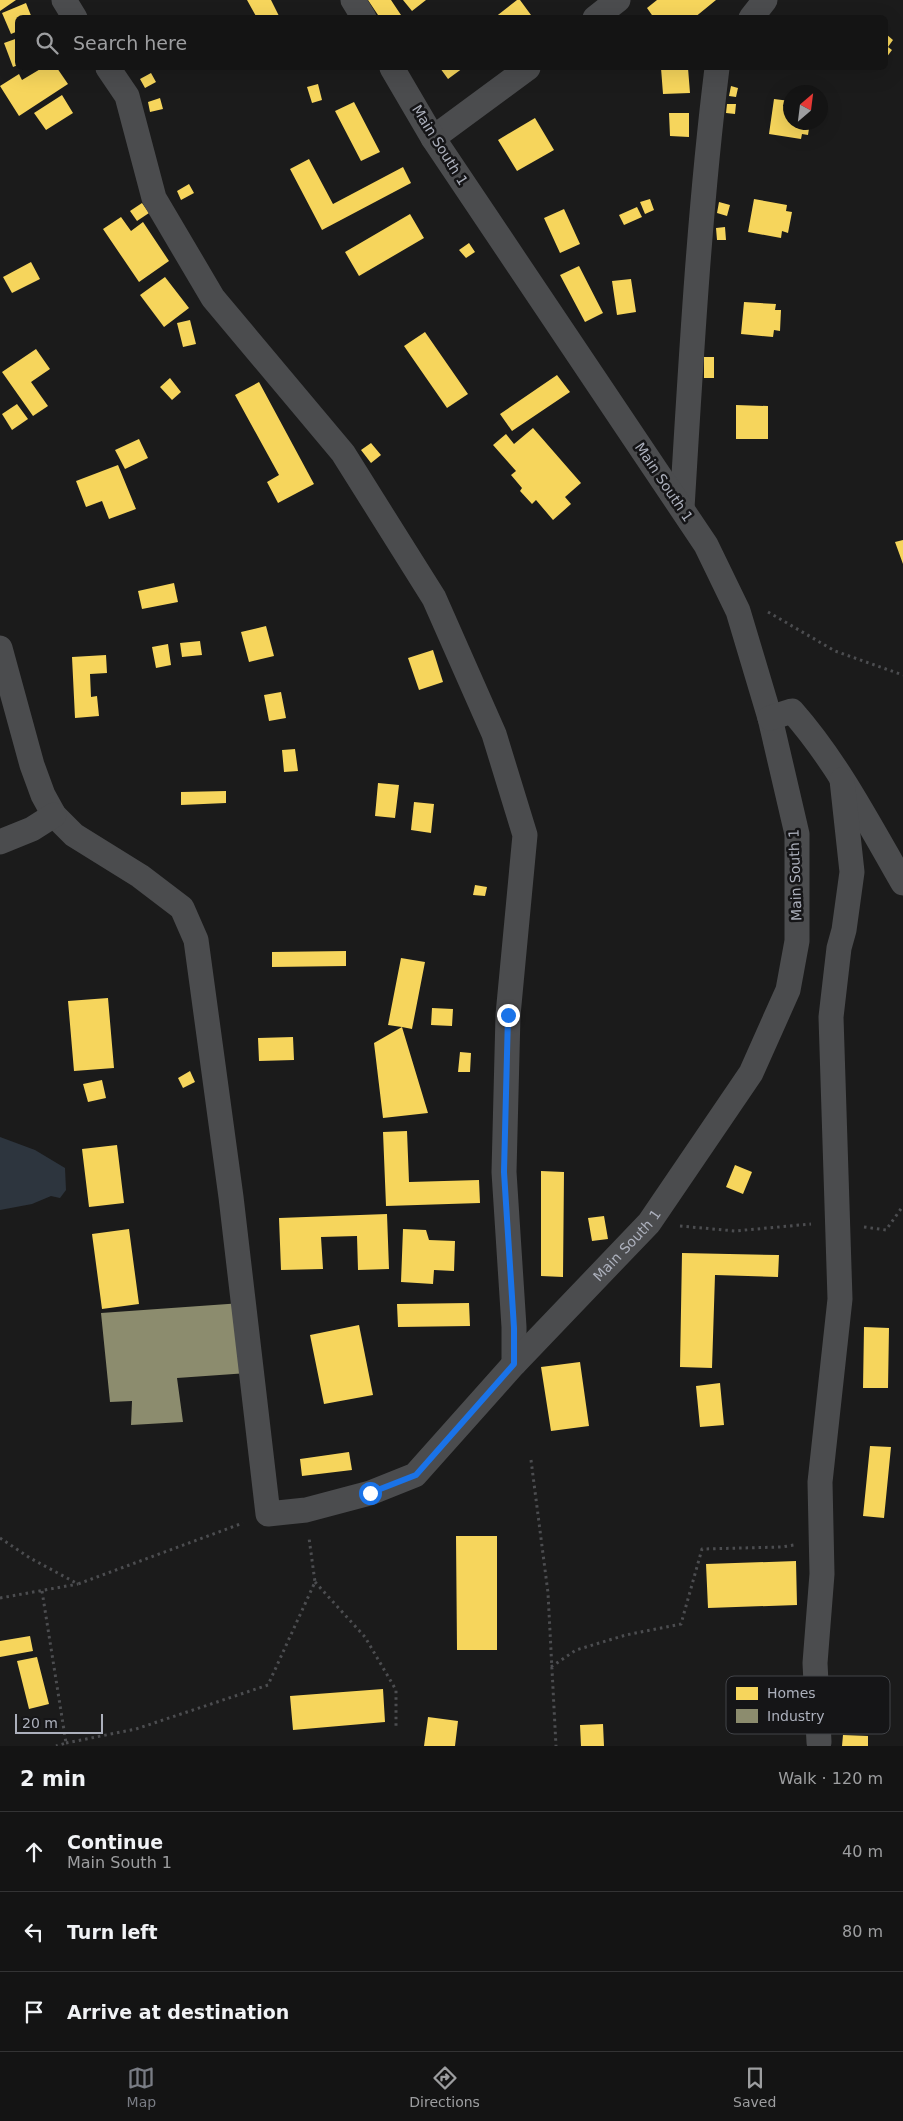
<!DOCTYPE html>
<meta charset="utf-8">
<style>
:root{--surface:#141414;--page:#1d1d1d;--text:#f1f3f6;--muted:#9d9ea0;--line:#333334;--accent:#797c84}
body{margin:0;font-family:"DejaVu Sans",sans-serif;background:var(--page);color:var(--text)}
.compass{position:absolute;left:783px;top:85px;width:45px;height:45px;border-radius:50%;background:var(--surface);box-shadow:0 5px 20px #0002;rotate:28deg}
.scale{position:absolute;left:15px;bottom:12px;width:88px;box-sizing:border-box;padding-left:5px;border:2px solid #acb0bc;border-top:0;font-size:14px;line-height:18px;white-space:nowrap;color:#acb0bc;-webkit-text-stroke:4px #151517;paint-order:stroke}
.stop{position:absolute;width:15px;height:15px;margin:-11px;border:4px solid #1a73e8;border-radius:50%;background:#fff}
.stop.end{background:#1a73e8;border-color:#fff;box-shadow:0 1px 5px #0008}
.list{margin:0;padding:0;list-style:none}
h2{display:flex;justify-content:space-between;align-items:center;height:65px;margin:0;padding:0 20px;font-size:21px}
h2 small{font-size:16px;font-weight:400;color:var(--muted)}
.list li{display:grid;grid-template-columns:32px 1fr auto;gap:15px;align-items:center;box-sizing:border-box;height:80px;padding:0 20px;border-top:1px solid var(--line)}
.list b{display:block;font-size:19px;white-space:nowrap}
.list p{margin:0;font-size:16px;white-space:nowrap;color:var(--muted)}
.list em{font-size:16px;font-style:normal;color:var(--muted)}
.icon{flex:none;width:28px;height:28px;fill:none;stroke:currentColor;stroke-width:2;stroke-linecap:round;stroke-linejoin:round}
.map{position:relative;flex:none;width:903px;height:1746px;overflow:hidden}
.search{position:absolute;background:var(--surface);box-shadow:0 5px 20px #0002;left:15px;right:15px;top:15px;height:55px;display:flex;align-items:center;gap:12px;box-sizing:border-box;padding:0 18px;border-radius:8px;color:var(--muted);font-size:19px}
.sheet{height:305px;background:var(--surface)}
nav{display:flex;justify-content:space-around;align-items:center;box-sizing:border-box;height:70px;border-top:1px solid var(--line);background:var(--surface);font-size:14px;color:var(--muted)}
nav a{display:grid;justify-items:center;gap:2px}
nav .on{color:var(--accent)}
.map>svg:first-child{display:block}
.water{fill:#2d353e}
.homes{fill:#f6d55c}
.industry{fill:#8c8c6e}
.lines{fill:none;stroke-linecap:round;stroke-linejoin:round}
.path{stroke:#4c4d50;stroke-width:3;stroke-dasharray:2.5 4;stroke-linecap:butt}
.minor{stroke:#4b4c4e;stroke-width:25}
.route{stroke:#1a73e8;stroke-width:6}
.labels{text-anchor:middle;stroke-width:5;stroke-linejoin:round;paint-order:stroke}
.street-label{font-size:14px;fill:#acb0bc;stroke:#151517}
.key{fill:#151517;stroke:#424449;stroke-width:1}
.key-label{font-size:14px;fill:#acb0bc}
</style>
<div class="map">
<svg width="903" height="1746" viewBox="0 0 903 1746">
<rect width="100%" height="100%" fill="#1b1b1b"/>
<!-- water -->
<path class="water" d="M0,1137L35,1150L65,1168L66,1190L60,1198L51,1196L32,1204L0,1210Z"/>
<!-- homes -->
<path class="homes" d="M0,0H16L0,11Z
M247,0H271L280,18H257Z
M368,0H391L403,18H380Z
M403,0H426L412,11Z
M517,0H520L531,15L528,18H494Z
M657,0H716L694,18H654L647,8Z
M26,3L32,18H18V31L11,34L2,13Z
M886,34L893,40L888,47L892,50L886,58Z
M18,38V65L13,67L4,43Z
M42,68H57L68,84L19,116L0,86L19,74L22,80Z
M440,68H463L448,79Z
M661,68H688L690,93L663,94Z
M151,73L156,82L145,88L140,79Z
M318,84L322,100L312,103L307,87Z
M731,86L738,88L736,97L729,96Z
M62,95L73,113L46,130L34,113Z
M160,98L163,109L150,112L148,102Z
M774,99L790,101V122H810L808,135L802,134L801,139L769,134Z
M354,102L380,152L361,161L335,111Z
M727,104H736L735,114L726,113Z
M669,113H689V137L670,136Z
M535,118L554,150L517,171L498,140Z
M309,159L333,204L403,167L411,183L322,230L290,169Z
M189,184L194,193L181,200L177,191Z
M650,199L654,210L645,214L640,202Z
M754,199L787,205L786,211L792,212L788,233L782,231L781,238L748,232Z
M719,202L730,205L727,216L717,213Z
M142,203L149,213L137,221L130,211Z
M637,207L642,217L624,225L619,215Z
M564,209L580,244L560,253L544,218Z
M410,214L424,238L359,276L345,252Z
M121,217L131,231L143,222L169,261L139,282L103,229Z
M725,227L726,240H717L716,228Z
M469,243L475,252L466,258L459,250Z
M31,262L40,279L12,293L3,277Z
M579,266L603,313L585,322L560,275Z
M165,277L189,308L164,327L140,295Z
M631,279L636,312L617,315L612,281Z
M744,302L776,304L775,310H781L780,331L774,330L773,337L741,334Z
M190,320L196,344L183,347L177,323Z
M425,332L468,394L447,408L404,346Z
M36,349L50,369L31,382L48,406L33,416L2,372Z
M704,357H714V378H704Z
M557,375L570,392L512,431L500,414Z
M170,378L181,392L172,400L160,387Z
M259,382L314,484L278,503L267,482L279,475L235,395Z
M17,404L28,419L12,430L2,414Z
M736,405L768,406V439H736Z
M533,428L581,483L565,497L571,504L553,520L536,500L532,504L520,491L522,488L511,475L516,471L493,445L506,434L514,444Z
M139,439L148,458L125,469L115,450Z
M371,443L381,455L371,463L361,450Z
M118,465L136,509L109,519L102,501L86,507L76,481Z
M903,540V564L895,542Z
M174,583L178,602L142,609L138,591Z
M266,626L274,656L249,662L241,632Z
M200,641L202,655L182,657L180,643Z
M168,644L171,665L156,668L152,647Z
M433,650L443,682L419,690L408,658Z
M106,655L107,673L90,674L91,697L97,696L99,716L75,718L72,657Z
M281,692L286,718L269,721L264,695Z
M295,749L298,771L284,772L282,750Z
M378,783L399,785L395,818L375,816Z
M226,791V803L181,805V792Z
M414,802L434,804L431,833L411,830Z
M475,885L487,887L485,896L473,895Z
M346,951V966L272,967V952Z
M401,958L425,962L412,1029L402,1027L428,1113L383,1118L374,1043L402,1027L388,1025Z
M108,998L114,1068L74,1071L68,1001Z
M432,1008L453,1009L452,1026L431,1025Z
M293,1037L294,1060L259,1061L258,1038Z
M460,1052L471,1053L470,1072H458Z
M190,1071L195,1082L183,1088L178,1078Z
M102,1080L106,1098L88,1102L83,1084Z
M407,1131L409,1182L479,1180L480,1203L386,1206L383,1132Z
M117,1145L124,1203L89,1207L82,1149Z
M735,1165L752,1172L743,1194L726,1187Z
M541,1171L564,1172L563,1277L541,1276Z
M387,1214L389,1269L358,1270L357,1236L321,1237L323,1269L281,1270L279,1218Z
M604,1216L608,1239L592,1241L588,1218Z
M129,1229L139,1304L102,1309L92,1234Z
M403,1229L426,1230L429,1240L455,1241L454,1271L434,1270L433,1284L401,1282Z
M682,1253L779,1255L778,1277L715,1275L712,1368L680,1367Z
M469,1303L470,1326L398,1327L397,1304Z
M359,1325L373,1395L324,1404L310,1335Z
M864,1327L889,1328L888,1388H863Z
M580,1362L589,1426L551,1431L541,1367Z
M720,1383L724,1425L700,1427L696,1386Z
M870,1446L891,1447L884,1518L863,1516Z
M349,1452L352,1470L302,1476L300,1459Z
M456,1536H497V1650H457Z
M796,1561L797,1605L708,1608L706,1564Z
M30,1636L33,1651L0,1657V1641Z
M37,1657L49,1704L29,1709L17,1661Z
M383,1689L385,1722L293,1730L290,1696Z
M428,1717L458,1721L455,1746H424Z
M603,1724L604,1746H581L580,1725Z
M843,1735L868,1736V1746H842Z"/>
<!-- industry -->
<path class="industry" d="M242,1303L248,1373L177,1378L183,1422L131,1425L132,1401L110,1402L101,1313Z"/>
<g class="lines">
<!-- path -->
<path class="path" d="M768,612L835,651L903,675
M680,1226L735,1231L811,1224
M864,1227L886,1230L903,1206
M531,1460L548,1593L556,1746
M0,1538L30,1558L78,1584L243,1523
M315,1582L365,1637L396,1690V1727
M42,1591L66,1743L56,1746
M0,1598L78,1584
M551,1667L576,1650L626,1635L681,1624L702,1549L782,1547L794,1545
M66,1743L136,1729L268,1685L315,1582L309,1538"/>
<!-- minor -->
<g class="minor">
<path d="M64,0L75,18"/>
<path d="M353,0L364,18"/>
<path d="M595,18L618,0"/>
<path d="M751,18L765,0"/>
<path d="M108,68L127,96L154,198L213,298L343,453L434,598L494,734L525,835L508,1015L504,1172L514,1327V1364"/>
<path d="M433,138L528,68"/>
<path d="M682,508C691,361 699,214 717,68"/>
<path id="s1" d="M0,648L32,765L43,795L54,815L74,835L140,876L182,908L196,940L231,1197L268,1514L306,1510L370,1493L415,1475L514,1364L649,1223L751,1073L788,990L797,941V834L770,718L738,611L706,545L433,138L392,68"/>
<path d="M770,718L792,711C837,762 869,824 903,883"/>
<path d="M0,842L32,829L54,815"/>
<path d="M819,1742L815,1663L822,1574L820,1482L840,1299L831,1017L839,948L844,930L852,872L842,780"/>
</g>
</g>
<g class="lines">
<!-- route -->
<path class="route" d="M370,1493L416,1475L514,1364V1328L504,1172L508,1015"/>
</g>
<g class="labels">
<!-- street labels -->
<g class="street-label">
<text transform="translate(440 145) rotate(58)" y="5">Main South 1</text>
<text transform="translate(664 482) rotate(56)" y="5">Main South 1</text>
<text transform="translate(795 875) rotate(-92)" y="5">Main South 1</text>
<text dy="5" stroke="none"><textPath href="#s1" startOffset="1414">Main South 1</textPath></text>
</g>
</g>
<!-- legend -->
<rect x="726" y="1676" width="164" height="58" rx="8" class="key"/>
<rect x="736" y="1687" width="22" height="13" fill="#f6d55c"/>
<rect x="736" y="1709" width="22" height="14" fill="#8c8c6e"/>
<g class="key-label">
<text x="767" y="1698">Homes</text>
<text x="767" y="1721">Industry</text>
</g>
</svg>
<svg class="compass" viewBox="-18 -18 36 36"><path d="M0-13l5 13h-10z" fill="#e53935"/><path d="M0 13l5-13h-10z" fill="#9d9ea0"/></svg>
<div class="scale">20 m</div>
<div class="stop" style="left:370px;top:1493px"></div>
<div class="stop end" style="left:508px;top:1015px"></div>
<div class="search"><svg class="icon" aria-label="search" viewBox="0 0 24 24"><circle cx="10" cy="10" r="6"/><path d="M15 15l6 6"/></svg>Search here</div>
</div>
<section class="sheet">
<h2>2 min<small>Walk · 120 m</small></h2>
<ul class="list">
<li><svg class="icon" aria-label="ahead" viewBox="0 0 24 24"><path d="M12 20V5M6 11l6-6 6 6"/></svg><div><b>Continue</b><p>Main South 1</p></div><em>40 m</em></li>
<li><svg class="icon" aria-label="left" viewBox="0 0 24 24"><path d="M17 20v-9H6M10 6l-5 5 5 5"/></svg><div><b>Turn left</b></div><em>80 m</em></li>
<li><svg class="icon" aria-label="arrive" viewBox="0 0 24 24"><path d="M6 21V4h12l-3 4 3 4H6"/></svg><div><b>Arrive at destination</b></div></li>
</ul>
</section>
<nav>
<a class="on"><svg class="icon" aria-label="map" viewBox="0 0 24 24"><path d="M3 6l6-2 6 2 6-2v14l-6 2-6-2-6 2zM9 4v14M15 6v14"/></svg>Map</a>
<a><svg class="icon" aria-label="directions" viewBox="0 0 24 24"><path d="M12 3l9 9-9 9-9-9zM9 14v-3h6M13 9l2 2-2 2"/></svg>Directions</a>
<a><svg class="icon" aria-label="saved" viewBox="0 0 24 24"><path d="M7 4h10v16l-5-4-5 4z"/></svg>Saved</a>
</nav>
